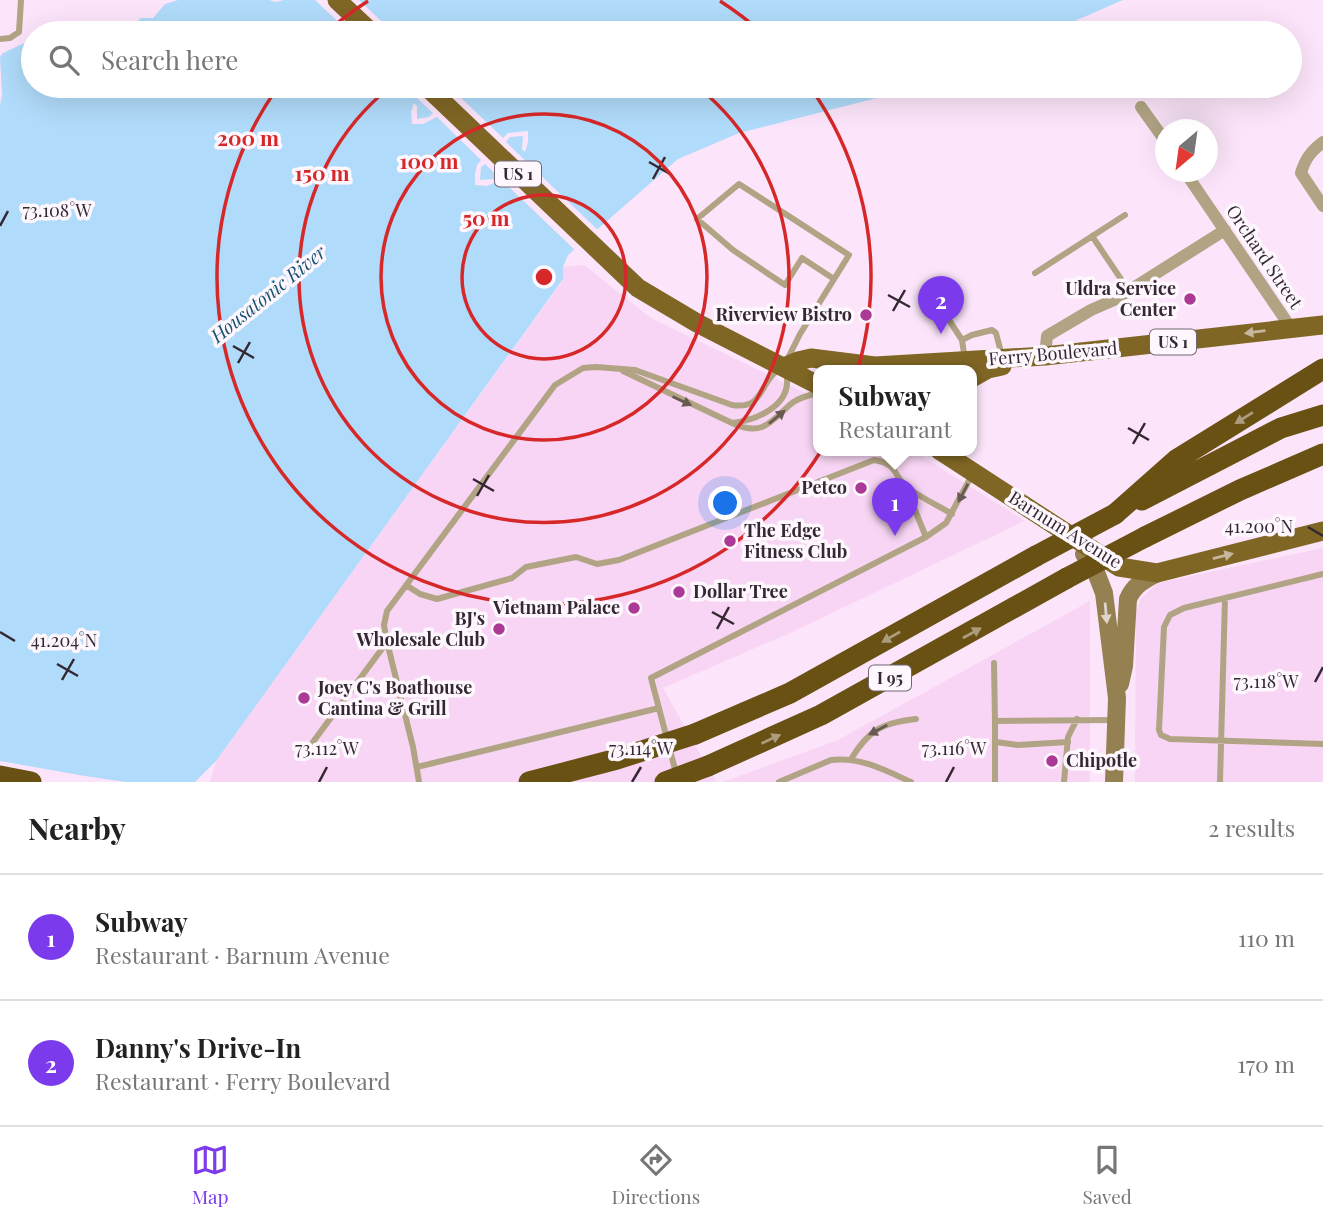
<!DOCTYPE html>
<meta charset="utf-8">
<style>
:root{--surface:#fff;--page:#f2f2f2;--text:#222;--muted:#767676;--line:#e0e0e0;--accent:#7c3aed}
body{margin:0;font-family:"Playfair Display",serif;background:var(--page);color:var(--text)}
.compass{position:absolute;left:1155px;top:119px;width:63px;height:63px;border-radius:50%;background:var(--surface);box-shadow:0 7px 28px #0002;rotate:209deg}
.you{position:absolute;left:726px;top:504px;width:24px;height:24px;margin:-18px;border:5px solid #fff;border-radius:50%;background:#1a73e8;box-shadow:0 0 0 10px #1a73e833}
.badge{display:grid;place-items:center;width:46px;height:46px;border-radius:50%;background:var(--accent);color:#fff;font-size:23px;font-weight:700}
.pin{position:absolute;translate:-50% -58px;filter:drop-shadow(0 2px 4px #0008)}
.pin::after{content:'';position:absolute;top:37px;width:24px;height:21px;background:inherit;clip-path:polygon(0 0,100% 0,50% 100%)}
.popup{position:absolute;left:813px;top:365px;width:164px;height:91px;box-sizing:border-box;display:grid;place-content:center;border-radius:14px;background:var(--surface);filter:drop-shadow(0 2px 5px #0005);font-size:23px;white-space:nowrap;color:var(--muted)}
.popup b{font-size:26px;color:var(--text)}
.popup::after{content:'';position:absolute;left:50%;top:100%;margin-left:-14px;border:14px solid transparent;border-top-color:var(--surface)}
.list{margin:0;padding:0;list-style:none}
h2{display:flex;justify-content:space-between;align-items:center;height:91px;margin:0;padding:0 28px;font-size:30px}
h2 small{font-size:23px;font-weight:400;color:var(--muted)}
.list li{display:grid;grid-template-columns:46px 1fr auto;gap:21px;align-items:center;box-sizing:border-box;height:126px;padding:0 28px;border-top:2px solid var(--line)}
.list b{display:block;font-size:26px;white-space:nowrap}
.list p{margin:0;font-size:23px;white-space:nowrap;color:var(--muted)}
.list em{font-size:23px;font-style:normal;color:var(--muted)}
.icon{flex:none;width:38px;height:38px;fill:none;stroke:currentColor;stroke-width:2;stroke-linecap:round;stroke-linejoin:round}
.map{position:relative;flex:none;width:1323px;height:782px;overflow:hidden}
.search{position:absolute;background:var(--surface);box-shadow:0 7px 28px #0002;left:21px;right:21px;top:21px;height:77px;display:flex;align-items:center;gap:18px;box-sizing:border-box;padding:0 24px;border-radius:38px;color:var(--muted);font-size:26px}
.sheet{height:343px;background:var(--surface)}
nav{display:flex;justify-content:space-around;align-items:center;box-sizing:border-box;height:98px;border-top:2px solid var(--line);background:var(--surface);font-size:19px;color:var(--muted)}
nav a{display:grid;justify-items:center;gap:4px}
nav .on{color:var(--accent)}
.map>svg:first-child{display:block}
.built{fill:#f8d5f4}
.water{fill:#b0dbfa}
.pier{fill:#fce5fa}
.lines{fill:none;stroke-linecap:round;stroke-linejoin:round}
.lane{stroke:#b1a484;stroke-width:6}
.street{stroke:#b1a484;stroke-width:12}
.secondary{stroke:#948050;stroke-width:18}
.primary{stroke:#7f6625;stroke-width:19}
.highway{stroke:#685112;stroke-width:21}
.highway-bridge{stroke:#685112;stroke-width:21}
.oneway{fill:#c5b69c}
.oneway2{fill:#665a53}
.oneway3{fill:#ac9c7c}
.oneway4{fill:#ded4ca}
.ticks{fill:none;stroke:#342933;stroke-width:2.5}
.ring{fill:none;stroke:#d62828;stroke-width:3.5}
.poi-dot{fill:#ab3a96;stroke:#fef8fe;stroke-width:2.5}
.labels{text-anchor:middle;stroke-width:7;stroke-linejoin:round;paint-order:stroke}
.shield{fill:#fef8fe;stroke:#716770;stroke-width:2}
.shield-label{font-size:16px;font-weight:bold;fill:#342933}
.street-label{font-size:18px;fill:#342933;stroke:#fef8fe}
.poi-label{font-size:18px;font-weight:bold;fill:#342933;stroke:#fef8fe;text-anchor:end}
.water-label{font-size:19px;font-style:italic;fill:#175172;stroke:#fef8fe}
.ticks-label{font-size:18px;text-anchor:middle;fill:#342933;stroke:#fef8fe;stroke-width:7;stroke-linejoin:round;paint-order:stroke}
.centre{fill:#d62828;stroke:#fef8fe;stroke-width:3.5}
.ring-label{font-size:21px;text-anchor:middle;font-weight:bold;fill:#d62828;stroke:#fef8fe;stroke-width:7;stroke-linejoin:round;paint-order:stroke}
</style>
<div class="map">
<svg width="1323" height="782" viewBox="0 0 1323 782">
<rect width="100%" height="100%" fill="#fce5fa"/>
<!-- built -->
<path class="built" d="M584,265L651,318L818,399V450H912L1025,521L788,634L663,688L716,782H210L216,761L563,280V267Z
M1323,548V782H1135L1136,613L1141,598L1158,583Z
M1090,601V782H723L838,740Z"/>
<!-- water -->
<path class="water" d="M178,0H269L276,2L284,0H1123L1047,33H117L125,31L141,18H153L165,4Z
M33,39V86H924L739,133L678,159L568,255L563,267V279L216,761L195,782H0V105L2,95L0,57L3,53Z"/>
<!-- pier -->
<path class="pier" d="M315,0H359L394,33H350Z
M404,86H448L454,92L459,86H463L458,95L503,138L508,133L528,131V142L525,152L522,149L523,136L510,137L506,142L600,232L577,252L485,164L481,167L480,180L493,179L496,182L487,186L475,185V174L477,165L481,160L437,117L423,124H412L411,112L414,103L417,106V119L429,117L433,113Z
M0,761L85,776L126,782H0Z"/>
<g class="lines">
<!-- lane -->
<path class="lane" d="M0,39L10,38L19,32L21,0
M1092,236L1129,291
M1035,273L1125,215
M940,306L962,340
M787,360L800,334L849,255L739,184L697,219L733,250L785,285L802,258L834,279
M965,360L962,340L972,335L992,330L996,333L1002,356
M623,371L732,423C757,420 794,405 786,372
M734,424C764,437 772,420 792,403C799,398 809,395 818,393
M906,488L926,537L946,523L972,475
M1323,574L1184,608L1170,615L1164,627L1159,730L1161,735L1170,739L1323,744
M406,585L420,594L437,599L512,578L526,567L576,557L597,564L619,560L874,460C899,464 892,475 907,487C921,498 937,505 952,514
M994,663L995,721
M996,742L1018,745L1068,742
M310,746L387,642
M851,759C869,730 881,723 916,719
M417,767L659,708
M676,773L651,678L926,537
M419,782L413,747L387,642L384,625L387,611L555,385L583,368L596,367L635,370L732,405C764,410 759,383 778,370
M779,782L831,760C861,757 885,770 911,782
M995,782V721L1115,720
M1064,782L1068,737L1077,719
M1220,782L1225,598"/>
<!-- street -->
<path class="street" d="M1141,107L1166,142
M1323,142C1311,151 1305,159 1301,173L1323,206
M1185,172L1291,328
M1045,356L1047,336L1091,310L1114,300L1225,230"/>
<!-- secondary -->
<path class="secondary" d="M1084,554L1094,567L1104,593L1117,698L1114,782
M1120,684L1124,666L1128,599C1134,585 1144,580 1157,573"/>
<!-- primary -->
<path class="primary" d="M337,0L372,33
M426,86L638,288L697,323L818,385
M784,367L798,361L811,358L875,366L1045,356L1323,325
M972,378L988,369L1002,366
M939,450L1119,567L1157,573L1323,531"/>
<!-- highway -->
<path class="highway" d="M1142,500L1281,428L1323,415
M1115,514L1176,460L1323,369
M1145,537L1240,490L1323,454
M695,734L790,693L1036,556
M708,766L821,715L1067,578
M0,776L31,782"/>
<!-- highway-bridge -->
<path class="highway-bridge" d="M1036,556L1115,514
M1067,578L1145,537
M529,782L617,759L695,734
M665,782L708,766"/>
</g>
<!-- one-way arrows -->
<defs><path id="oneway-solid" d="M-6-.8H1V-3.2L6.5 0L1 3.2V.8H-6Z" transform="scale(1.75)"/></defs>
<g class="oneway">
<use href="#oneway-solid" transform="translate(1255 332) rotate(173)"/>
<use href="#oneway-solid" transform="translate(1223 556) rotate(-14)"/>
</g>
<g class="oneway2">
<use href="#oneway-solid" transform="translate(682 401) rotate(25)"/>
<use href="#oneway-solid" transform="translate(777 417) rotate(-40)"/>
<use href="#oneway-solid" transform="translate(963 493) rotate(118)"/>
<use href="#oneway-solid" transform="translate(878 730) rotate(152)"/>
</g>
<g class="oneway3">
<use href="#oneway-solid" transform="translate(1244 418) rotate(148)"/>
<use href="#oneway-solid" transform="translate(972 633) rotate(-29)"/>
<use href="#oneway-solid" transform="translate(891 637) rotate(150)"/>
<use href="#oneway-solid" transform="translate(771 739) rotate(-25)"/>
</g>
<use class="oneway4" href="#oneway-solid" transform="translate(1106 613) rotate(85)"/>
<!-- ticks -->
<path class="ticks" d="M649,162L670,174M653,179L665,157M0,226L8,211M888,295L910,307M893,311L905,290M233,346L254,358M238,363L250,342M1128,428L1149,440M1133,444L1145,423M473,479L494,491M477,496L489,475M1308,527L1323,536M712,612L734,624M717,629L729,607M0,632L15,641M57,664L78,676M62,680L74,659M1315,682L1323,667M319,782L327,767M632,782L641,767M946,782L954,767"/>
<!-- distance rings -->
<g class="ring">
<circle cx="544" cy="277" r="82"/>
<circle cx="544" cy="277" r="163"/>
<path d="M521 33A245 245 0 0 1 567 33M698 87A245 245 0 1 1 390 87"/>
<path d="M327 32A327 327 0 0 1 368 1M720 1A327 327 0 0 1 761 32M810 87A327 327 0 1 1 278 87"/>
</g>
<!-- markers -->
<g class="poi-dot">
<circle cx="1190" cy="299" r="7"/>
<circle cx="866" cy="315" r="7"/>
<circle cx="861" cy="488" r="7"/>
<circle cx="730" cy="541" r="7"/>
<circle cx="679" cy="592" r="7"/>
<circle cx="634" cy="608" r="7"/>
<circle cx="499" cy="629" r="7"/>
<circle cx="304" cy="698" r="7"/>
<circle cx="1052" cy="761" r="7"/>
</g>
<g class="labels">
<!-- shield labels -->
<g class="shield">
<rect x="495" y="161.5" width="46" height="25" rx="5"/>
<rect x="1150" y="329.5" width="46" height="25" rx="5"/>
<rect x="869" y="665.5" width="42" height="25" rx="5"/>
</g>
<g class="shield-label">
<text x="518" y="180">US 1</text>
<text x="1173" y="348">US 1</text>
<text x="890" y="684">I 95</text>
</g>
<!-- street labels -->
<g class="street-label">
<text transform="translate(1264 257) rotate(56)" y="6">Orchard Street</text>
<text transform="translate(1053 354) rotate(-5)" y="6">Ferry Boulevard</text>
<text transform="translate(1065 530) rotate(32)" y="6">Barnum Avenue</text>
</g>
<!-- poi labels -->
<g class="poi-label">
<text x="1176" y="295">Uldra Service<tspan x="1176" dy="21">Center</tspan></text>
<text x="852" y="321">Riverview Bistro</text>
<text x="847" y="494">Petco</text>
<text x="744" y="537" text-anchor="start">The Edge<tspan x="744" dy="21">Fitness Club</tspan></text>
<text x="693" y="598" text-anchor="start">Dollar Tree</text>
<text x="620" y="614">Vietnam Palace</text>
<text x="485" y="625">BJ's<tspan x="485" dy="21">Wholesale Club</tspan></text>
<text x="318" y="694" text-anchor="start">Joey C's Boathouse<tspan x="318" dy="21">Cantina &amp; Grill</tspan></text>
<text x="1066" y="767" text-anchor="start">Chipotle</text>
</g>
<!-- water labels -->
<g class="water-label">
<text transform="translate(268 294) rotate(-39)" y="7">Housatonic River</text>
</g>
</g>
<g class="ticks-label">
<text x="57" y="217">73.108°W</text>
<text x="1259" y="533">41.200°N</text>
<text x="64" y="647">41.204°N</text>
<text x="1266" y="688">73.118°W</text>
<text x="327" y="755">73.112°W</text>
<text x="641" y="755">73.114°W</text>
<text x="954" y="755">73.116°W</text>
</g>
<circle cx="544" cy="277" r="10" class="centre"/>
<g class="ring-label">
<text x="248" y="146">200 m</text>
<text x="429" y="169">100 m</text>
<text x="322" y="181">150 m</text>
<text x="486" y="226">50 m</text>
</g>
</svg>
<svg class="compass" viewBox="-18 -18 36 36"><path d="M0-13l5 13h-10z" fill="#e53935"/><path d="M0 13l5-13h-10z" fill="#767676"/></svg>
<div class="you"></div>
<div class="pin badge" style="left:895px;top:536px">1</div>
<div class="popup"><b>Subway</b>Restaurant</div>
<div class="pin badge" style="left:941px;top:334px">2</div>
<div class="search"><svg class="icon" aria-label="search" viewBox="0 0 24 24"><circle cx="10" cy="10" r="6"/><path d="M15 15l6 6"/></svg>Search here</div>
</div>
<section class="sheet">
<h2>Nearby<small>2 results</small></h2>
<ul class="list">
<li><span class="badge">1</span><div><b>Subway</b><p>Restaurant · Barnum Avenue</p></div><em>110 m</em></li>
<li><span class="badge">2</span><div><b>Danny's Drive-In</b><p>Restaurant · Ferry Boulevard</p></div><em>170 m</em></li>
</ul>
</section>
<nav>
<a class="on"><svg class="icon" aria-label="map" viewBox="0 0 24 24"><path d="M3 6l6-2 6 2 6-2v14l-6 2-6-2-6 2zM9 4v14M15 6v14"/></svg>Map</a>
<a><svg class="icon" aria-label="directions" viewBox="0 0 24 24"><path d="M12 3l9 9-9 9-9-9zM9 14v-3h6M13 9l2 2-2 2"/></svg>Directions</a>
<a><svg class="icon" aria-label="saved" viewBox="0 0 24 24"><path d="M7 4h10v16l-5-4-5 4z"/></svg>Saved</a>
</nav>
